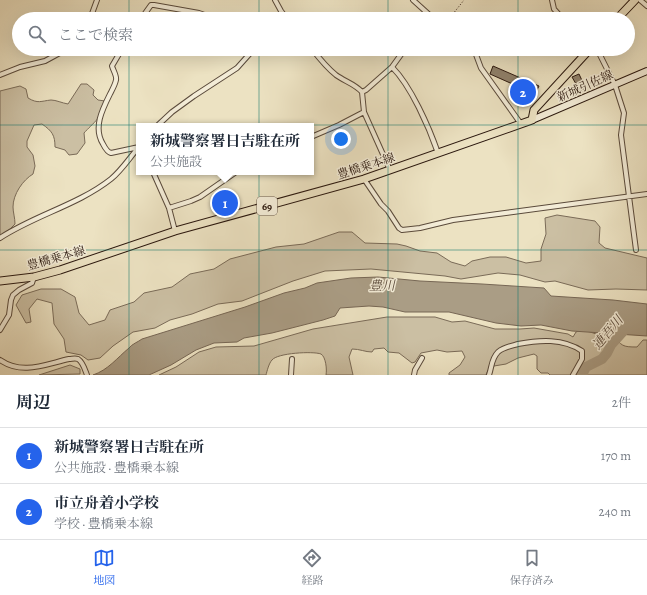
<!DOCTYPE html>
<html lang="ja">
<meta charset="utf-8">
<style>
:root{--surface:#fff;--page:#f2f2f3;--text:#1f2937;--muted:#747a83;--line:#e0e1e3;--accent:#2563eb}
body{margin:0;font-family:Alegreya,"Noto Serif JP",serif;background:var(--page);color:var(--text)}
.you{position:absolute;left:341px;top:139px;width:14px;height:14px;margin:-10px;border:3px solid #fff;border-radius:50%;background:#1a73e8;box-shadow:0 0 0 6px #1a73e833}
.badge{display:grid;place-items:center;width:26px;height:26px;border-radius:50%;background:var(--accent);color:#fff;font-size:13px;font-weight:700}
.pin{position:absolute;translate:-50% -50%;border:2px solid #fff;box-shadow:0 1px 4px #0006}
.popup{position:absolute;left:136px;top:123px;width:178px;height:52px;box-sizing:border-box;display:grid;place-content:center;border-radius:0px;background:var(--surface);filter:drop-shadow(0 1px 3px #0005);font-size:13px;white-space:nowrap;color:var(--muted)}
.popup b{font-size:15px;color:var(--text)}
.popup::after{content:'';position:absolute;left:50%;top:100%;margin-left:-8px;border:8px solid transparent;border-top-color:var(--surface)}
.list{margin:0;padding:0;list-style:none}
h2{display:flex;justify-content:space-between;align-items:center;height:52px;margin:0;padding:0 16px;font-size:17px}
h2 small{font-size:13px;font-weight:400;color:var(--muted)}
.list li{display:grid;grid-template-columns:26px 1fr auto;gap:12px;align-items:center;box-sizing:border-box;height:56px;padding:0 16px;border-top:1px solid var(--line)}
.list b{display:block;font-size:15px;white-space:nowrap}
.list p{margin:0;font-size:13px;white-space:nowrap;color:var(--muted)}
.list em{font-size:13px;font-style:normal;color:var(--muted)}
.icon{flex:none;width:22px;height:22px;fill:none;stroke:currentColor;stroke-width:2;stroke-linecap:round;stroke-linejoin:round}
.map{position:relative;flex:none;width:647px;height:375px;overflow:hidden}
.search{position:absolute;background:var(--surface);box-shadow:0 4px 16px #0002;left:12px;right:12px;top:12px;height:44px;display:flex;align-items:center;gap:10px;box-sizing:border-box;padding:0 14px;border-radius:22px;color:var(--muted);font-size:15px}
.sheet{height:164px;background:var(--surface)}
nav{display:flex;justify-content:space-around;align-items:center;box-sizing:border-box;height:56px;border-top:1px solid var(--line);background:var(--surface);font-size:11px;color:var(--muted)}
nav a{display:grid;justify-items:center;gap:2px}
nav .on{color:var(--accent)}
.map>svg:first-child{display:block}
.green{fill:#cbbfa3;stroke:#7a6b58}
.water{fill:#aa9d85;stroke:#776755}
.lines{fill:none;stroke-linecap:round;stroke-linejoin:round}
.river{stroke:#aa9d85;stroke-width:10}
.building{fill:#8f816c;stroke:#2a170e}
.street-casing{stroke:#5a4a3b;stroke-width:6}
.secondary-casing{stroke:#2a170e;stroke-width:8}
.primary-casing{stroke:#2a170e;stroke-width:9}
.path{stroke:#2a170e;stroke-width:1;stroke-dasharray:1 2;stroke-linecap:butt}
.street{stroke:#f3ecd7;stroke-width:4}
.secondary{stroke:#f3ecd7;stroke-width:6}
.primary{stroke:#ece2c2;stroke-width:7}
.grid{fill:none;stroke:#0f766e;stroke-width:1;stroke-opacity:0.55}
.labels{text-anchor:middle;stroke-width:3;stroke-linejoin:round;paint-order:stroke}
.shield{fill:#f3ecd7;stroke:#66574a;stroke-width:1}
.shield-label{font-size:11px;font-weight:bold;fill:#2a170e}
.street-label{font-size:12px;fill:#2a170e;stroke:#f3ecd7}
.water-label{font-size:13px;font-style:italic;fill:#5d4d3e;stroke:#f3ecd7}
</style>
<div class="map">
<svg width="647" height="375" viewBox="0 0 647 375">
<rect width="100%" height="100%" fill="#ece2c2"/>
<filter id="stains"><feTurbulence type="fractalNoise" baseFrequency=".005" numOctaves="4"/><feColorMatrix values="0 0 0 0 .2 0 0 0 0 .09 0 0 0 0 .02 0 0 0 .5 -.17"/></filter>
<radialGradient id="worn" r=".72"><stop offset=".6" stop-color="#630" stop-opacity="0"/><stop offset="1" stop-color="#630" stop-opacity=".3"/></radialGradient>
<!-- green -->
<path class="green" d="M81,84H87L94,90L93,95L98,100L105,101C106,114 92,124 84,133L85,143L77,154L69,155L65,150L55,147C55,135 52,131 42,124L34,125L27,141V147L33,155L35,166L33,174C23,180 13,194 13,207C13,212 15,218 15,224L10,229L0,236V91L20,86L26,89L28,98C38,104 41,101 51,100C56,100 62,103 68,104Z
M557,215L595,221L600,227L599,243L605,248L647,258V290L616,289L588,290L555,281L545,282L520,275L498,273L461,279L445,276L371,269L325,271L293,281L242,301L218,304L192,314L170,320L155,328L133,332L113,346L100,358L88,360L81,355L66,352L64,339L54,324L52,303L37,299L29,309L31,322L26,323L16,305L22,295L41,289H61L75,297L79,313L89,325L105,320L110,310L134,302L144,293L172,287L190,274L214,269L230,259L276,247L304,244L339,232H352L365,243L397,244L406,246L420,251L437,253L451,262L465,266L472,261L490,257H506L526,263L541,261V249L546,234L545,218Z
M387,317H435L452,322L465,321L495,329H520L534,328L568,334L573,337L576,332L582,329L596,334L613,335C622,346 622,347 637,347L643,340H647V375H550L548,373H541L537,369V356L534,354L518,358L506,364L494,366L488,370L486,375H449V373L460,365L465,357L462,351L447,352L437,350L421,353L415,362L412,363L399,353L388,352L384,348L374,349L372,352C365,352 360,349 352,349L349,357L353,375H326C327,370 326,357 321,354C313,351 277,353 272,360C269,363 267,371 266,375H159L176,367L199,352L216,347L254,346L313,329Z
M70,365L80,369V374L39,375Z"/>
<!-- water -->
<path class="water" d="M378,277L420,281L482,284L544,288L551,296L613,300L647,304V336L572,331L541,325L521,326L496,323L449,312H405L383,307L369,306L340,308L335,316L323,320L272,333L244,338L237,342L214,343L196,350L171,365L149,375H93C108,370 117,358 129,348C132,344 138,342 142,339L245,307L284,293L305,288L317,283L351,278Z"/>
<g class="lines">
<!-- river -->
<path class="river" d="M582,375L586,367L602,359L607,353L611,345L629,325"/>
</g>
<!-- building -->
<path class="building" d="M493,66L539,86L535,94L490,74Z
M579,74L586,89L580,91L572,77Z"/>
<g class="lines">
<defs>
<path id="street" d="M275,0L281,11L287,19
M413,0L434,19
M552,0L554,9L563,19
M640,0L647,6
M90,19L97,0
M141,19L151,5H154L199,13L216,19
M423,19L425,12
M122,49L112,66C113,70 117,76 116,80C115,85 112,90 110,94C102,110 93,128 103,144C105,148 107,152 111,153L139,147
M312,49C319,58 326,67 336,75C344,81 355,84 362,92L364,112L390,170
M473,49L475,52L481,68L521,124
M597,49L615,85L624,113L621,135L636,250
M392,67C411,86 429,127 438,153
M0,75L20,67L45,61L67,49
M362,92L366,90L392,67L405,49
M157,126L172,112L194,96L237,68L254,49
M311,137L339,125L364,112
M153,172L169,208
M364,179L381,204L388,211L399,228L402,230L420,228L453,220L647,194
M175,231L169,208L191,201L200,197L236,172
M0,238C35,215 78,205 111,179C122,170 130,157 139,147
M0,330L9,315L11,300L13,295L19,290L32,283L34,277
M0,360C22,375 43,365 69,359C72,359 75,358 78,359C83,362 85,370 87,375
M291,375L292,359
M414,375L415,370L422,358
M489,375C492,367 491,359 498,352C504,347 511,346 518,344C539,340 563,338 582,351V359L573,375"/>
<path id="secondary" d="M532,120L647,71"/>
<path id="primary" d="M617,19L635,0
M0,281L34,277L60,270L175,231L364,179L532,120L534,110L590,49"/>
</defs>
<!-- street casing -->
<use href="#street" class="street-casing"/>
<!-- secondary casing -->
<use href="#secondary" class="secondary-casing"/>
<!-- primary casing -->
<use href="#primary" class="primary-casing"/>
<!-- path -->
<path class="path" d="M449,19L464,0"/>
<!-- street -->
<use href="#street" class="street"/>
<!-- secondary -->
<use href="#secondary" class="secondary"/>
<!-- primary -->
<use href="#primary" class="primary"/>
</g>
<!-- grid -->
<path class="grid" d="M129,0V19M259,0V19M388,0V19M518,0V19M129,49V375M259,49V375M388,49V375M518,49V375M0,125H647M0,250H647"/>
<g class="labels">
<!-- shield labels -->
<rect class="shield" x="257" y="197" width="20" height="18" rx="3"/>
<g class="shield-label">
<text x="267" y="210">69</text>
</g>
<!-- street labels -->
<g class="street-label">
<text transform="translate(585 86) rotate(-24)" y="4">新城引佐線</text>
<text transform="translate(366 166) rotate(-18)" y="4">豊橋乗本線</text>
<text transform="translate(56 258) rotate(-16)" y="4">豊橋乗本線</text>
</g>
<!-- water labels -->
<g class="water-label">
<text transform="translate(382 285) rotate(-1)" y="5">豊川</text>
<text transform="translate(607 332) rotate(-50)" y="5">連吾川</text>
</g>
</g>
<rect width="100%" height="100%" filter="url(#stains)"/>
<rect width="100%" height="100%" fill="url(#worn)"/>
</svg>
<div class="you"></div>
<div class="pin badge" style="left:225px;top:203px">1</div>
<div class="popup"><b>新城警察署日吉駐在所</b>公共施設</div>
<div class="pin badge" style="left:523px;top:92px">2</div>
<div class="search"><svg class="icon" aria-label="search" viewBox="0 0 24 24"><circle cx="10" cy="10" r="6"/><path d="M15 15l6 6"/></svg>ここで検索</div>
</div>
<section class="sheet">
<h2>周辺<small>2件</small></h2>
<ul class="list">
<li><span class="badge">1</span><div><b>新城警察署日吉駐在所</b><p>公共施設 · 豊橋乗本線</p></div><em>170 m</em></li>
<li><span class="badge">2</span><div><b>市立舟着小学校</b><p>学校 · 豊橋乗本線</p></div><em>240 m</em></li>
</ul>
</section>
<nav>
<a class="on"><svg class="icon" aria-label="map" viewBox="0 0 24 24"><path d="M3 6l6-2 6 2 6-2v14l-6 2-6-2-6 2zM9 4v14M15 6v14"/></svg>地図</a>
<a><svg class="icon" aria-label="directions" viewBox="0 0 24 24"><path d="M12 3l9 9-9 9-9-9zM9 14v-3h6M13 9l2 2-2 2"/></svg>経路</a>
<a><svg class="icon" aria-label="saved" viewBox="0 0 24 24"><path d="M7 4h10v16l-5-4-5 4z"/></svg>保存済み</a>
</nav>
